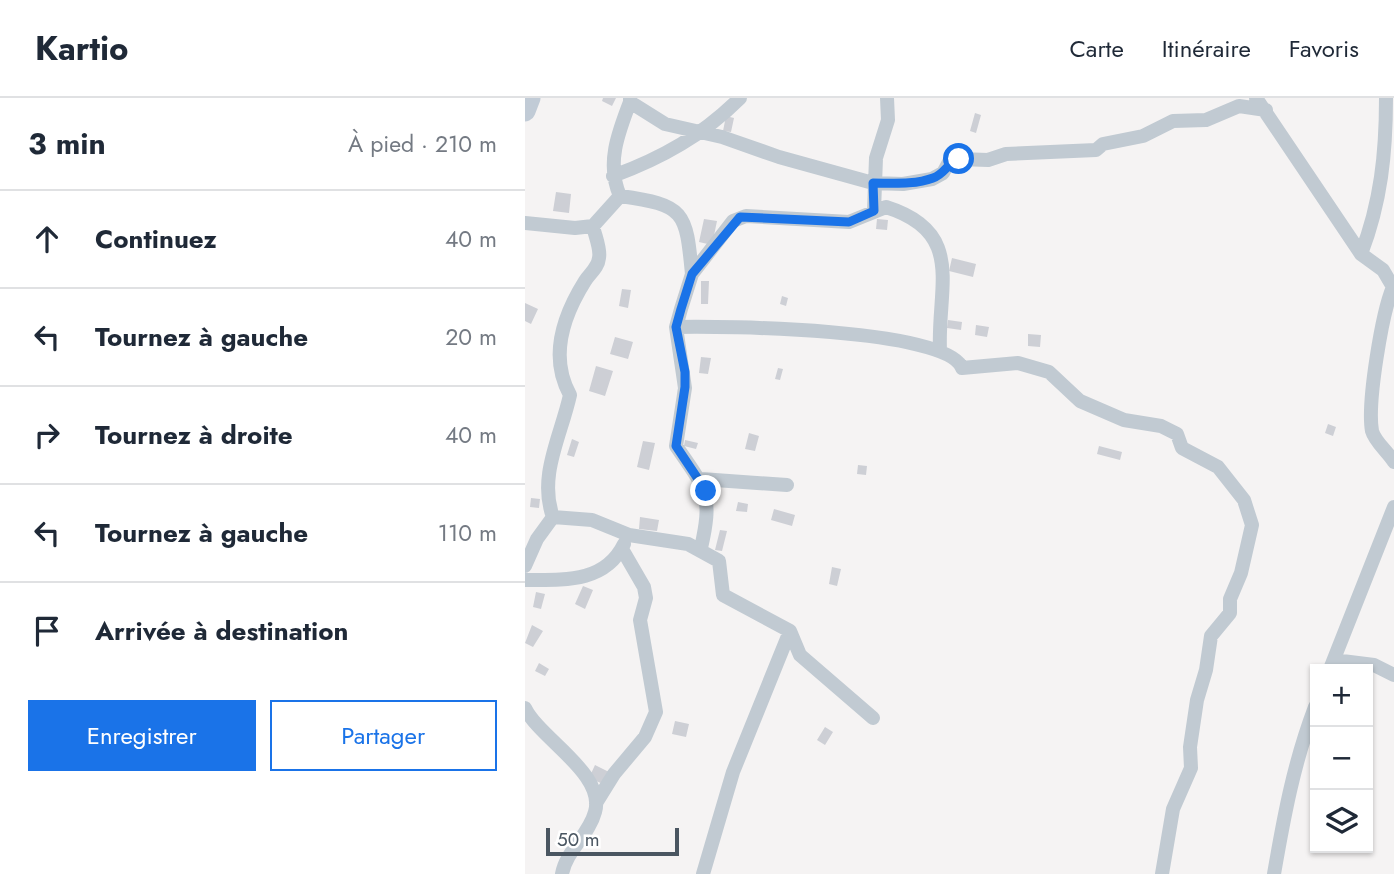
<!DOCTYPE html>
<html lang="fr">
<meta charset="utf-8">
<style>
:root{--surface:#fff;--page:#f2f2f3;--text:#1f2937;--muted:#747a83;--line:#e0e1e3;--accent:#1a73e8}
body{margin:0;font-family:Jost,sans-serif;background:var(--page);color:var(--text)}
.controls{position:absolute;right:21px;bottom:21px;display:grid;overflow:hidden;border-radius:0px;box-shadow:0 2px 5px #0004}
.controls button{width:63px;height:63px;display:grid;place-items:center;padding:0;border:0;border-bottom:2px solid var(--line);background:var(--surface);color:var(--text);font:35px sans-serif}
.scale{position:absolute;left:21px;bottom:18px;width:133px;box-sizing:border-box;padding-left:7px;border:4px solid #4a5661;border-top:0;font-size:19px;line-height:24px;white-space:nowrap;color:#4a5661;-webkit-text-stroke:5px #fff;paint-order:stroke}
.stop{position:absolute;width:21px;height:21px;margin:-16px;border:5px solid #1a73e8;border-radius:50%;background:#fff}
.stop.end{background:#1a73e8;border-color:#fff;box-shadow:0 2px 7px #0008}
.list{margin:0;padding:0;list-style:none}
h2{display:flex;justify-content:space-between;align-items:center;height:91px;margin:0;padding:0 28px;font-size:30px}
h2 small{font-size:23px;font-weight:400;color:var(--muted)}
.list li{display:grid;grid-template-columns:46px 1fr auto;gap:21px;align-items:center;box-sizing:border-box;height:98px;padding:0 28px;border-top:2px solid var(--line)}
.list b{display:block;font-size:26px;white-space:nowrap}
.list em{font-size:23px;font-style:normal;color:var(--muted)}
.actions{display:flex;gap:14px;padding:21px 28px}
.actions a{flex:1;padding:16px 0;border:2px solid var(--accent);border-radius:0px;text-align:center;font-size:24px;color:var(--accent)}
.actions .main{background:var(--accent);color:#fff}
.icon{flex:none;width:38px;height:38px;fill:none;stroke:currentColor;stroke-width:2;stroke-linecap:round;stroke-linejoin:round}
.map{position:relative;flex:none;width:869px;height:776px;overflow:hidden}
header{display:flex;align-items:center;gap:42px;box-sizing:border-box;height:98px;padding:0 35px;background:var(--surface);border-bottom:2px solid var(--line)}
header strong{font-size:33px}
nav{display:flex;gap:38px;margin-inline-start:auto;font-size:24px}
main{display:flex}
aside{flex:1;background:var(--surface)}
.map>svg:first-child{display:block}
.building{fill:#cdcfd5}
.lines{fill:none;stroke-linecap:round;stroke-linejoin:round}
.street{stroke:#c1cad2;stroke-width:14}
.secondary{stroke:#c1cbd6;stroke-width:21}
.route{stroke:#1a73e8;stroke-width:9}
</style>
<header>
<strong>Kartio</strong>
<nav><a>Carte</a><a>Itinéraire</a><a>Favoris</a></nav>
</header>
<main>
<aside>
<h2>3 min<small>À pied · 210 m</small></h2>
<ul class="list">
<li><svg class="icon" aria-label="ahead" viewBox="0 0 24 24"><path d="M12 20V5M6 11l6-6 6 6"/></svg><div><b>Continuez</b></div><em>40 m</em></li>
<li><svg class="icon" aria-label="left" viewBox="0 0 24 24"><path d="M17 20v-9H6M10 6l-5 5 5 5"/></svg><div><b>Tournez à gauche</b></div><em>20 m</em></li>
<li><svg class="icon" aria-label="right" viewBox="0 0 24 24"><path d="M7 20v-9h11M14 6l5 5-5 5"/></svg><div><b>Tournez à droite</b></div><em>40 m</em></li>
<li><svg class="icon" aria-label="left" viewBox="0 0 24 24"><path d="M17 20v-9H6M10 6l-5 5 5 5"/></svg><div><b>Tournez à gauche</b></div><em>110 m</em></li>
<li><svg class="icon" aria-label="arrive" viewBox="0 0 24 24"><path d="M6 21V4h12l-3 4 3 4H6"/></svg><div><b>Arrivée à destination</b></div></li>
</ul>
<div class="actions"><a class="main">Enregistrer</a><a>Partager</a></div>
</aside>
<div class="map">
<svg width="869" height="776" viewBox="0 0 869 776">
<rect width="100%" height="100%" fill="#f5f3f3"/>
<!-- building -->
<path class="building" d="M78,0H91L87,8L77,3Z
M450,15L456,17L451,35L445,33Z
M201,18L209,20L206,34L198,33Z
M31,94L46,96L44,115L28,113Z
M179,121L192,123L187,147L174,144Z
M352,121L363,122L362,132L351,131Z
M427,160L451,166L448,179L424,173Z
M176,183H184L183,206H176Z
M97,191L106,192L103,210L94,208Z
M257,198L263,200L261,208L255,206Z
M0,205L13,211L6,226L0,223Z
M423,222L437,224L436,232L422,230Z
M451,227L464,229L462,239L450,237Z
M503,236L516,237L515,249L503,248Z
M90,239L108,244L103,261L85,256Z
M176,259L186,260L183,276L174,275Z
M71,268L88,273L80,298L64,293Z
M253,270L258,271L255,282L250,281Z
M803,326L811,329L808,338L800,335Z
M224,335L234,338L230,353L220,351Z
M47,341L54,344L49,359L42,357Z
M160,342L173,345L171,351L159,348Z
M118,343L130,345L124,372L112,369Z
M574,348L597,354L595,362L572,356Z
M333,367L342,368L341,377L332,376Z
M6,400L15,401L14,410L5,409Z
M213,404L223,406L222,414L211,413Z
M249,411L270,417L267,428L246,422Z
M115,419L134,422L132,433L114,431Z
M195,432L202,433L197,453L190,452Z
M307,469L316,471L312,488L304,486Z
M58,488L68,492L60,511L50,506Z
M11,494L20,496L16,511L8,509Z
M7,527L18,533L8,549L0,545Z
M14,565L24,571L20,578L10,573Z
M150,623L164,626L161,639L147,636Z
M300,629L308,634L300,647L292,642Z
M70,667L84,674L78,686L64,680Z"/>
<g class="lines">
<!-- street -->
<path class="street" d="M105,0V4L140,26L197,39L254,59L348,85L378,86L407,81L418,75L424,64L434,61L463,62L481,56L571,52L578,46L618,38L648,23L681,22L714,8L741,12
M731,0L836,156L858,172L868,189C857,215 842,305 847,333C850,344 863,354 869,364
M88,78C137,60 178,37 215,0
M95,98C81,66 93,35 105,4
M349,113L351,60L363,22L362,0
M0,125L50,130L68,128L95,98C160,107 161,113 167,176
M836,156C856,104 861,55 861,0
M151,229C196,228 423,230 437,270L493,265L524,274L555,303L599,322L636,328L652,336L657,350L693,369L719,402L727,427L716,475L705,501V515L686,538L681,572L672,602L665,649L666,670L648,711L637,776
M176,381L262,387
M28,419L67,422L104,437L163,446L194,463L198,497L265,533L275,557L348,620
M176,450C188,397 181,391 151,348L160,290L151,229L156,211L167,176L208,123L221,118L324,124L361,109C441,134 412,189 415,252
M0,468L12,441L28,419C13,378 36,338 45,297C24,259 38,218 60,183C65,175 73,170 74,160C76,151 70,138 68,128
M0,482C39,482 80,485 99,446
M809,562L849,567L869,577
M805,571L869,409
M0,610C15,641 81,676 70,714C64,737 41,753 37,776
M71,705L89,676L120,639L131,614L115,522L121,500L119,489L97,451
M178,776L208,674L265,533
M749,776C759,718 769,664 790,609"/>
<!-- secondary -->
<path class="secondary" d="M0,13L5,0"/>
</g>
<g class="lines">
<!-- route -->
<path class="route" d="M181,393L151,348L160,289V274L151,229L156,211L167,176L215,119L324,124L349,113L348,85C367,85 390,87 408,80C420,76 422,65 434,61"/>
</g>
</svg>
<div class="controls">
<button>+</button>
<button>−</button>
<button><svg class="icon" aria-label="layers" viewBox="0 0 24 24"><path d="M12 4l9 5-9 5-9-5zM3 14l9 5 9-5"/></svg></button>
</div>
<div class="scale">50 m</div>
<div class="stop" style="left:434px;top:61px"></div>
<div class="stop end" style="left:181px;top:393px"></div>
</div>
</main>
